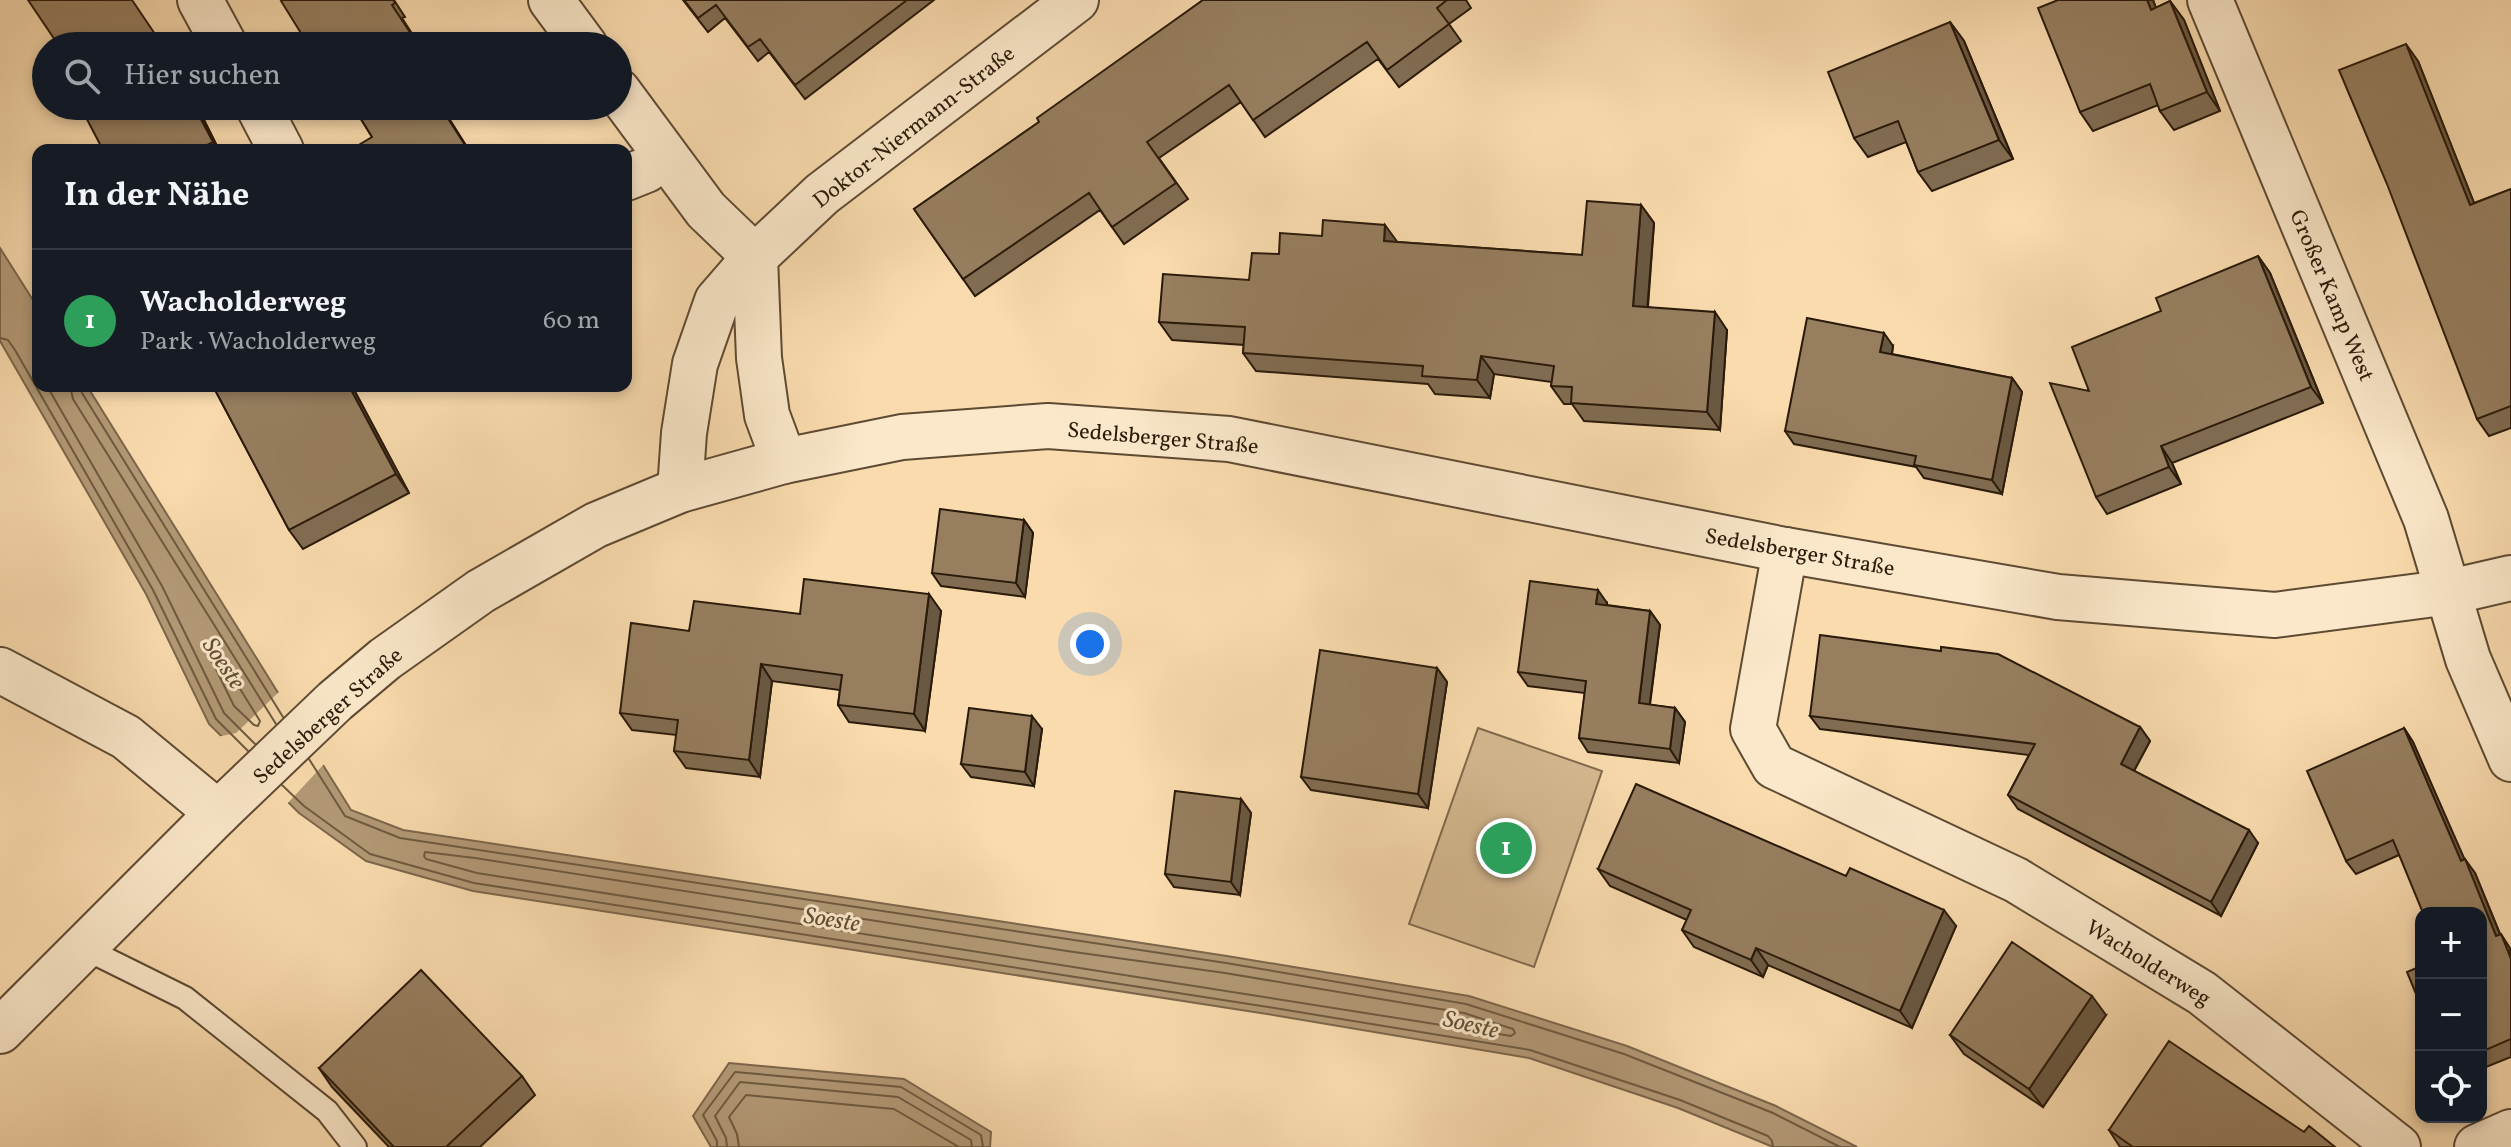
<!DOCTYPE html>
<html lang="de">
<meta charset="utf-8">
<style>
:root{--surface:#171b24;--page:#20242c;--text:#f1f3f6;--muted:#9ea1a6;--line:#363941;--accent:#c59692}
body{margin:0;font-family:Vollkorn,serif;background:var(--page);color:var(--text)}
.controls{position:absolute;right:24px;bottom:24px;display:grid;overflow:hidden;border-radius:16px;box-shadow:0 4px 12px #0003}
.controls button{width:72px;height:72px;display:grid;place-items:center;padding:0;border:0;border-bottom:2px solid var(--line);background:var(--surface);color:var(--text);font:40px sans-serif}
.you{position:absolute;left:1090px;top:644px;width:28px;height:28px;margin:-20px;border:6px solid #fff;border-radius:50%;background:#1a73e8;box-shadow:0 0 0 12px #1a73e833}
.badge{display:grid;place-items:center;width:52px;height:52px;border-radius:50%;background:var(--accent);color:#fff;font-size:26px;font-weight:700}
.pin{position:absolute;translate:-50% -50%;border:4px solid #fff;box-shadow:0 2px 8px #0006}
.list{margin:0;padding:0;list-style:none}
h2{display:flex;justify-content:space-between;align-items:center;height:104px;margin:0;padding:0 32px;font-size:34px}
h2 small{font-size:26px;font-weight:400;color:var(--muted)}
.list li{display:grid;grid-template-columns:52px 1fr auto;gap:24px;align-items:center;box-sizing:border-box;height:144px;padding:0 32px;border-top:2px solid var(--line)}
.list b{display:block;font-size:30px;white-space:nowrap}
.list p{margin:0;font-size:26px;white-space:nowrap;color:var(--muted)}
.list em{font-size:26px;font-style:normal;color:var(--muted)}
.icon{flex:none;width:44px;height:44px;fill:none;stroke:currentColor;stroke-width:2;stroke-linecap:round;stroke-linejoin:round}
.map{position:relative;flex:none;width:2511px;height:1147px;overflow:hidden}
.search{position:absolute;background:var(--surface);box-shadow:0 4px 12px #0003;left:32px;top:32px;width:600px;height:88px;display:flex;align-items:center;gap:20px;box-sizing:border-box;padding:0 28px;border-radius:44px;color:var(--muted);font-size:30px}
.panel{position:absolute;background:var(--surface);box-shadow:0 4px 12px #0003;left:32px;top:144px;width:600px;height:248px;border-radius:16px}
.map>svg:first-child{display:block}
.green{fill:#d6ba92;stroke:#806a4e;stroke-width:2}
.water{fill:#b39976;stroke:#7c664b;stroke-width:2}
.pier{fill:#f9dbae}
.lines{fill:none;stroke-linecap:round;stroke-linejoin:round}
.shore{stroke:#6e5a40;stroke-width:2}
.service-casing{stroke:#5e4a33;stroke-width:26}
.minor-casing{stroke:#5e4a33;stroke-width:48}
.tertiary-casing{stroke:#5e4a33;stroke-width:48}
.service{stroke:#fbe8ca;stroke-width:22}
.minor{stroke:#fbe8ca;stroke-width:44}
.tertiary{stroke:#fbe8ca;stroke-width:44}
.wall{fill:#816c52;stroke:#2a1a0a;stroke-width:2}
.shaded-wall{fill:#695842;stroke:#2a1a0a;stroke-width:2}
.building{fill:#967e5f;stroke:#2a1a0a;stroke-width:2}
.labels{text-anchor:middle;stroke-width:6;stroke-linejoin:round;paint-order:stroke}
.street-label{font-size:22px;fill:#2a1a0a;stroke:#fbe8ca}
.water-label{font-size:24px;font-style:italic;fill:#614d35;stroke:#fbe8ca}
</style>
<div class="map">
<svg width="2511" height="1147" viewBox="0 0 2511 1147">
<rect width="100%" height="100%" fill="#f9dbae"/>
<filter id="stains"><feTurbulence type="fractalNoise" baseFrequency=".0025" numOctaves="4"/><feColorMatrix values="0 0 0 0 .2 0 0 0 0 .09 0 0 0 0 .02 0 0 0 .5 -.17"/></filter>
<radialGradient id="worn" r=".72"><stop offset=".6" stop-color="#630" stop-opacity="0"/><stop offset="1" stop-color="#630" stop-opacity=".3"/></radialGradient>
<!-- green -->
<path class="green" d="M1478,728L1602,771L1534,967L1409,924Z"/>
<!-- water -->
<path class="water" d="M0,248L38,308V386H87L351,810L403,830L1227,956L1469,996L1627,1046L1776,1106L1857,1147H1773L1678,1108L1529,1058L1267,1014L473,891L366,861L299,813L209,724L146,594L0,341Z
M729,1063L904,1079L991,1132L990,1147H711L693,1116Z"/>
<!-- pier -->
<path class="pier" d="M281,690L325,763L286,805L217,737L236,733Z"/>
<g class="lines">
<!-- shore -->
<path class="shore" d="M0,338L8,340L15,350L153,590L216,719L248,751
M47,386L162,586L224,713L255,744
M70,386L73,399L276,724
M80,386L82,393L283,717
M209,646L214,647L260,721L258,726L254,725L234,706L207,651Z
M309,759L345,816L400,838L1226,963L1466,1004L1624,1054L1773,1113L1840,1147
M282,785L304,806L370,854L474,883L1268,1007L1530,1050L1680,1100L1768,1136L1772,1141L1773,1147
M425,852L475,858L1067,951L1225,973L1464,1013L1513,1029L1515,1033L1511,1036L477,873L426,859L424,856Z
M717,1147V1141L703,1115L735,1072L901,1087L981,1135L983,1147
M727,1147L726,1138L715,1116L740,1082L898,1097L971,1140L972,1147
M739,1147L737,1134L729,1117L746,1095L894,1109L959,1147"/>
<defs>
<path id="service" d="M84,948L185,998L327,1111L355,1147"/>
<path id="minor" d="M200,0L225,46
M551,0L585,46
M2210,0L2426,519L2468,659L2511,759
M618,91L706,210L755,257
M258,106L281,150
M626,178L646,170L666,156
M755,257L759,358L767,415L784,461
M680,490L684,433L695,364L717,301L755,257L822,194L1076,0
M1785,550L1753,729L1774,766L2016,880L2202,993L2398,1147
M0,670L126,737L218,813
M2477,1147L2511,1132"/>
<path id="tertiary" d="M0,1031L218,813L335,701L385,659L481,591L596,525L680,490L784,461L902,437L1048,426L1229,439L1785,550L2058,597L2275,615L2450,592L2511,578"/>
</defs>
<!-- service casing -->
<use href="#service" class="service-casing"/>
<!-- minor casing -->
<use href="#minor" class="minor-casing"/>
<!-- tertiary casing -->
<use href="#tertiary" class="tertiary-casing"/>
<!-- service -->
<use href="#service" class="service"/>
<!-- minor -->
<use href="#minor" class="minor"/>
<!-- tertiary -->
<use href="#tertiary" class="tertiary"/>
</g>
<!-- wall -->
<path class="wall" d="M394,0L405,17L402,18L420,46H309Z
M683,0H934L805,99L769,52L758,61L725,18L708,32Z
M1203,0H1466L1471,8L1449,24L1461,41L1399,87L1378,59L1265,137L1241,102L1159,158L1188,199L1124,244L1100,210L975,296L914,209L1039,122Z
M2153,0L2156,8L2170,1L2184,20L2220,111L2174,130L2160,111L2158,105L2093,131L2080,112Z
M1950,22L1964,41L2013,159L1932,191L1918,172L1906,142L1868,157L1854,138Z
M2418,61L2474,203L2511,189V428L2489,436L2477,419Z
M197,106L219,150H103Z
M353,106H455L445,112L469,150H360L372,137Z
M1641,205L1654,223L1648,307L1727,330L1720,430L1584,421L1572,404H1564L1551,386L1552,382L1494,374L1490,398L1435,394L1428,384L1256,371L1243,353L1244,345L1172,340L1159,322L1249,280L1279,254L1397,242L1582,255Z
M2258,256L2270,273L2323,403L2172,463L2181,484L2107,514L2096,497L2089,391L2161,311Z
M1893,346L1892,354L2012,378L2022,392L2002,494L1924,478L1916,467L1794,444L1785,431Z
M213,386H352L409,493L303,549L289,530Z
M1024,520L1033,533L1025,597L941,586L932,573Z
M1607,603V605L1650,611L1660,625L1650,705L1675,708L1685,722L1679,763L1588,752L1579,738L1585,693L1528,686L1518,672Z
M941,611L925,731L849,722L838,705L840,690L772,681L760,777L686,768L674,751L677,735L632,730L620,713L689,631L800,614Z
M1437,668L1447,682L1428,808L1311,790L1301,777Z
M1810,716L2140,727L2150,741L2134,771L2258,843L2221,916L2018,809L2008,795L2029,755L1820,729Z
M2404,728L2413,742L2464,860L2475,873L2500,934L2511,950V1057L2481,1069V913L2399,855L2356,874L2346,861Z
M1042,729L1034,786L971,777L961,764Z
M1241,799L1251,813L1240,895L1174,887L1165,874Z
M1598,869L1956,926L1912,1028L1768,965L1763,977L1694,947L1682,930L1687,920L1610,886Z
M2106,1015L2043,1107L1964,1054L1950,1035Z
M319,1068L522,1076L535,1095L480,1147H389L332,1087Z
M2109,1130L2304,1132L2335,1147H2120Z"/>
<!-- shaded-wall -->
<path class="shaded-wall" d="M2147,0H2153L2164,29L2151,10Z
M2170,1L2184,20L2220,111L2207,92Z
M1950,22L1964,41L2013,159L1999,140Z
M2406,44L2418,61L2482,223L2470,205Z
M194,106H197L219,150L213,142Z
M1641,205L1654,223L1646,324L1633,306Z
M1385,225L1398,243L1384,241Z
M2258,256L2270,273L2323,403L2311,387Z
M1715,312L1727,330L1720,430L1707,412Z
M1884,333L1893,346L1890,365L1880,352Z
M1481,356L1494,374L1490,398L1477,380Z
M2012,378L2022,392L2002,494L1992,480Z
M349,386H352L409,493L396,474Z
M2161,446L2172,463L2181,484L2169,467Z
M1024,520L1033,533L1025,597L1016,583Z
M1598,590L1607,603L1605,618L1596,604Z
M929,594L941,611L925,731L914,714Z
M1650,611L1660,625L1648,717L1639,703Z
M761,664L772,681L760,777L749,760Z
M1437,668L1447,682L1428,808L1418,794Z
M1675,708L1685,722L1679,763L1670,749Z
M1032,716L1042,729L1034,786L1025,772Z
M2140,727L2150,741L2130,778L2121,764Z
M2404,728L2413,742L2471,874L2461,861Z
M1241,799L1251,813L1240,895L1231,882Z
M2249,830L2258,843L2221,916L2211,902Z
M2465,859L2475,873L2506,949L2496,936Z
M1944,910L1956,926L1912,1028L1900,1011Z
M2501,934L2510,948L2511,959Z
M1756,948L1768,965L1763,977L1751,960Z
M2092,996L2106,1015L2043,1107L2029,1089Z"/>
<!-- building -->
<path class="building" d="M28,0H132L163,46H59Z
M283,0H393L395,3L392,5L419,46H309L281,1Z
M684,0H907L795,85L760,39L748,47L716,5L698,18Z
M1203,0H1447L1437,8L1449,24L1387,70L1367,42L1253,120L1229,85L1147,142L1176,183L1112,227L1089,193L963,279L914,209L1039,122L1037,118Z
M2058,0H2147L2151,10L2170,1L2207,92L2160,111L2150,84L2080,112L2038,8Z
M1950,22L1999,140L1918,172L1898,121L1854,138L1828,72Z
M2406,44L2470,205L2511,189V406L2477,419L2387,184L2339,70Z
M80,106H194L213,142L198,150H103Z
M353,106H440L465,145L458,150H360L357,146L372,137Z
M1587,201L1641,205L1633,306L1715,312L1707,412L1571,403L1572,387L1551,386L1554,366L1481,356L1477,380L1422,376L1423,366L1243,353L1245,327L1159,322L1163,274L1249,280L1252,253L1279,254L1280,233L1322,236L1323,220L1385,225L1384,241L1582,255Z
M2258,256L2311,387L2161,446L2169,467L2096,497L2050,383L2089,391L2072,347L2161,311L2156,298Z
M1807,318L1884,333L1880,352L2012,378L1992,480L1914,465L1916,456L1785,431Z
M213,386H349L396,474L289,530Z
M940,509L1024,520L1016,583L932,573Z
M804,579L929,594L914,714L838,705L842,675L761,664L749,760L674,751L678,720L620,713L631,623L689,631L694,601L800,614Z
M1530,581L1598,590L1596,604L1650,611L1639,703L1675,708L1670,749L1579,738L1586,681L1518,672Z
M1820,635L1941,651V647L1998,654L2140,727L2121,764L2249,830L2211,902L2008,795L2035,744L1810,716Z
M1320,650L1437,668L1418,794L1301,777Z
M969,708L1032,716L1025,772L961,764Z
M2404,728L2461,861L2465,859L2496,936L2501,934L2511,959V1039L2481,1052V913H2423L2393,840L2346,861L2307,771Z
M1636,784L1846,876L1850,868L1944,910L1900,1011L1756,948L1751,960L1682,930L1691,910L1598,869Z
M1175,791L1241,799L1231,882L1165,874Z
M2012,942L2092,996L2029,1089L1950,1035Z
M2421,966V1006L2407,972Z
M421,970L522,1076L446,1147H394L319,1068Z
M2169,1041L2304,1132L2309,1126L2335,1147H2133L2109,1130Z"/>
<g class="labels">
<!-- street labels -->
<g class="street-label">
<text transform="translate(913 126) rotate(-38)" y="8">Doktor-Niermann-Straße</text>
<text transform="translate(2333 295) rotate(67)" y="8">Großer Kamp West</text>
<text transform="translate(1163 437) rotate(5)" y="8">Sedelsberger Straße</text>
<text transform="translate(1800 551) rotate(10)" y="8">Sedelsberger Straße</text>
<text transform="translate(327 715) rotate(-42)" y="8">Sedelsberger Straße</text>
<text transform="translate(2149 962) rotate(32)" y="8">Wacholderweg</text>
</g>
<!-- water labels -->
<g class="water-label">
<text transform="translate(224 663) rotate(56)" y="8">Soeste</text>
<text transform="translate(832 919) rotate(9)" y="8">Soeste</text>
<text transform="translate(1471 1024) rotate(13)" y="8">Soeste</text>
</g>
</g>
<rect width="100%" height="100%" filter="url(#stains)"/>
<rect width="100%" height="100%" fill="url(#worn)"/>
</svg>
<div class="controls">
<button>+</button>
<button>−</button>
<button><svg class="icon" aria-label="locate" viewBox="0 0 24 24"><circle cx="12" cy="12" r="6"/><path d="M12 2v4M12 18v4M2 12h4M18 12h4"/></svg></button>
</div>
<div class="you"></div>
<div class="pin badge" style="left:1506px;top:848px;background:#2e9e5b">1</div>
<div class="search"><svg class="icon" aria-label="search" viewBox="0 0 24 24"><circle cx="10" cy="10" r="6"/><path d="M15 15l6 6"/></svg>Hier suchen</div>
<section class="panel">
<h2>In der Nähe<small></small></h2>
<ul class="list">
<li><span class="badge" style="background:#2e9e5b">1</span><div><b>Wacholderweg</b><p>Park · Wacholderweg</p></div><em>60 m</em></li>
</ul>
</section>
</div>
